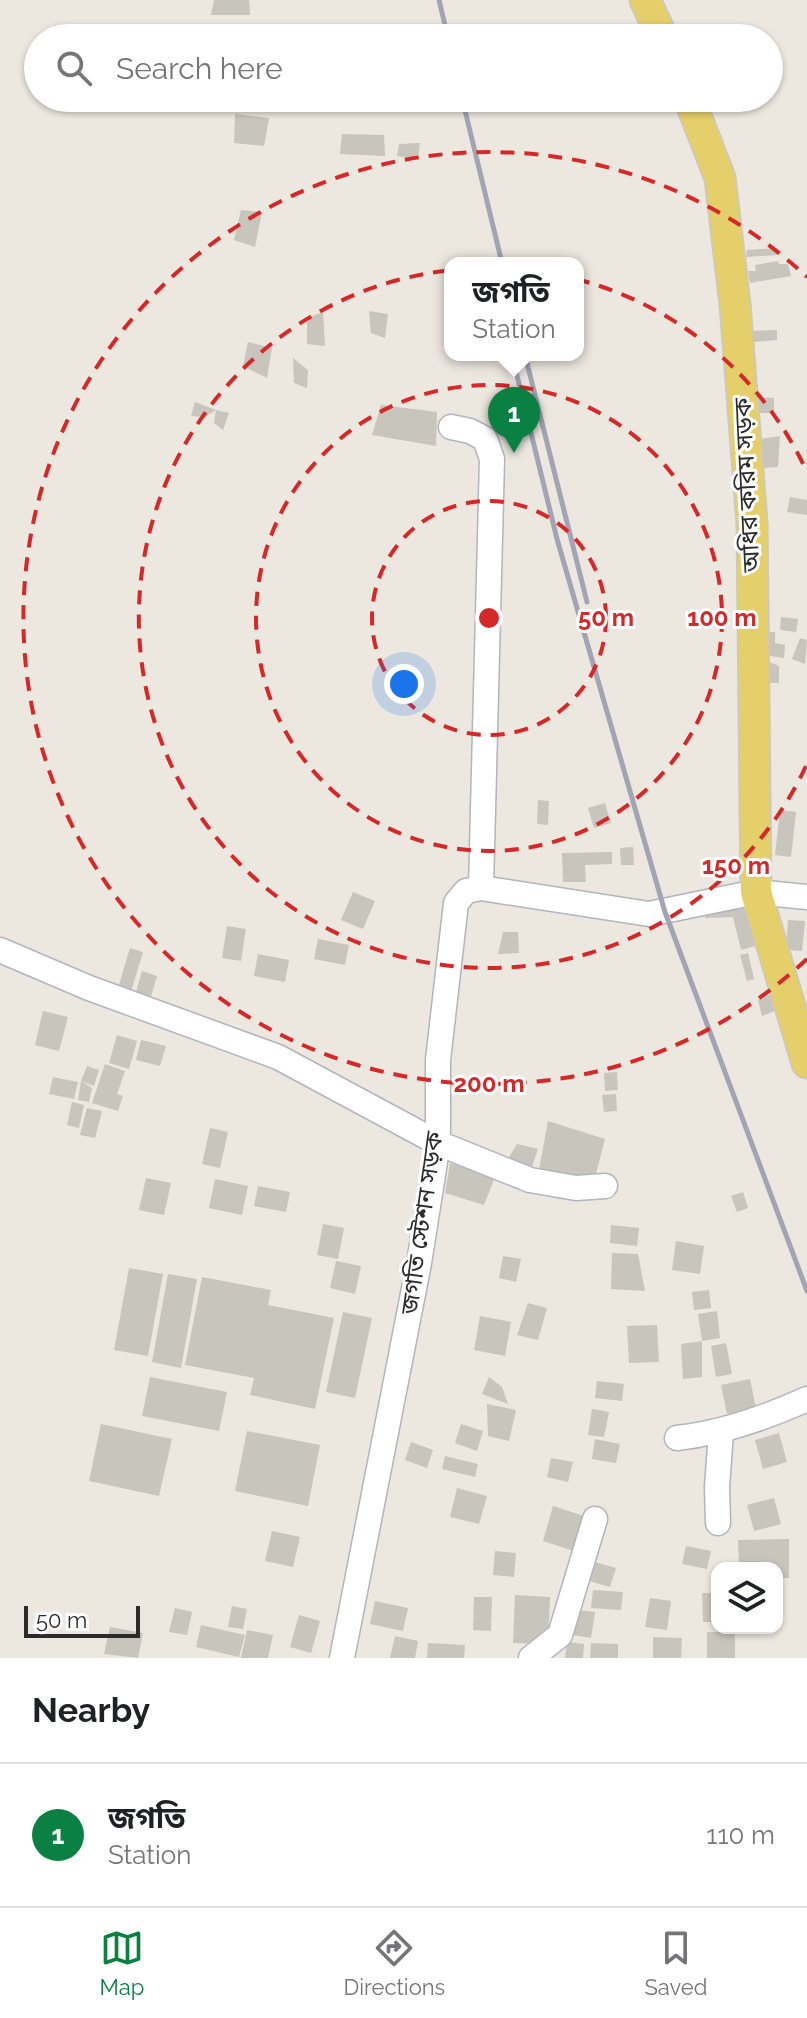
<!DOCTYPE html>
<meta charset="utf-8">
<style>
:root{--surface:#fff;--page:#f2f2f2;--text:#202124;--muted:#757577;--line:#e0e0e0;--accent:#0b8043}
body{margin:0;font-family:Raleway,"Noto Sans Bengali",sans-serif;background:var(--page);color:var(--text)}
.controls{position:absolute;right:24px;bottom:24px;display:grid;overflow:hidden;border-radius:16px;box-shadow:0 2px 6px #0004}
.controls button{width:72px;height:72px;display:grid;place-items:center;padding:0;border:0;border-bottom:2px solid var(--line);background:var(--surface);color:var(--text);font:40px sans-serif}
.scale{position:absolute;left:24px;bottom:20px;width:116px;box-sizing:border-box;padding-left:8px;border:4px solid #2b2b2b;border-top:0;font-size:22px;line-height:28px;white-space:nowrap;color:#2b2b2b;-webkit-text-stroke:6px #fff;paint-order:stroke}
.you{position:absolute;left:404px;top:684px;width:28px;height:28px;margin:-20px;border:6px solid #fff;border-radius:50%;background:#1a73e8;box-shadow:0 0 0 12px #1a73e833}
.badge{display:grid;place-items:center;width:52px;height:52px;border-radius:50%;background:var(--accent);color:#fff;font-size:26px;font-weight:700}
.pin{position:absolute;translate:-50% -66px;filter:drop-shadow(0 2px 4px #0008)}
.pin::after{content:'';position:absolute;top:42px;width:28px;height:24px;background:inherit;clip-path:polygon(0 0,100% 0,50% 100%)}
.popup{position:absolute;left:444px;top:257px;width:140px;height:104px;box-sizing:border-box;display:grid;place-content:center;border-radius:16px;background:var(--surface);filter:drop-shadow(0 2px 6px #0005);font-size:26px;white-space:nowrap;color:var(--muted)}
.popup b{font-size:30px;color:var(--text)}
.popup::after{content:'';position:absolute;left:50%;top:100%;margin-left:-16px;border:16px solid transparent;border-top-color:var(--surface)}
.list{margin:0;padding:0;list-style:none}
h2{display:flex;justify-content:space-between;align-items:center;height:104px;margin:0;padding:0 32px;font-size:34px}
h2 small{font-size:26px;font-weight:400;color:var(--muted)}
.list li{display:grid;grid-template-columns:52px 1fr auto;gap:24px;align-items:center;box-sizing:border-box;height:144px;padding:0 32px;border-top:2px solid var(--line)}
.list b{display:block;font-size:30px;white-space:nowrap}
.list p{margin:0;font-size:26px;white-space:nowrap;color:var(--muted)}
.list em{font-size:26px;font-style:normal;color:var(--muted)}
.icon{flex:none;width:44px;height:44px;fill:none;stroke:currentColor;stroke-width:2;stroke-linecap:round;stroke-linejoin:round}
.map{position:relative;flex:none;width:807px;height:1658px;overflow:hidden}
.search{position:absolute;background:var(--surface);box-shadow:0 2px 6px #0004;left:24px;right:24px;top:24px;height:88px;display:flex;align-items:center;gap:20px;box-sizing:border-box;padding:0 28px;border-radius:44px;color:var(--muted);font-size:30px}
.sheet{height:248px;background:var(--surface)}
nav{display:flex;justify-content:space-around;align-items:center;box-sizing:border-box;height:112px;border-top:2px solid var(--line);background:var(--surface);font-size:22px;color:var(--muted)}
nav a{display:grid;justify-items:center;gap:4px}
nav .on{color:var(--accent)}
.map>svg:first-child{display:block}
.building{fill:#c8c5bd}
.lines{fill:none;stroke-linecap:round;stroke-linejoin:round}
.minor-casing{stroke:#b2b4be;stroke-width:27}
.major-casing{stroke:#c8c8c8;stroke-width:33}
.minor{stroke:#fff;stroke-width:24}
.major{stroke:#e5cf6b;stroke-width:30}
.rail{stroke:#a2a4b4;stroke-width:5}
.ring{fill:none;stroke:#d62828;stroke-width:4;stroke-dasharray:14 10}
.labels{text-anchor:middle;stroke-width:6;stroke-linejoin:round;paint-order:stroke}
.street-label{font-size:24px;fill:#2b2b2b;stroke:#fff}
.centre{fill:#d62828;stroke:#fff;stroke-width:4}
.ring-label{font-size:24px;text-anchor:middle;font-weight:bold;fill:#d62828;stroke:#fff;stroke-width:6;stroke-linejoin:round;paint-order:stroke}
</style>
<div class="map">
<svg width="807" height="1658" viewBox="0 0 807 1658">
<rect width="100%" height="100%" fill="#ece7df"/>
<!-- building -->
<path class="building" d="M214,0H249L250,15H211Z
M235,114L269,118L264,146L234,143Z
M342,134L384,135L385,156L340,154Z
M420,143L418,159L397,156L399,144Z
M241,210L262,212L255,247L234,240Z
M777,248V255L746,257L747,250Z
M778,261L779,264H788L791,276L750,283L748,271H756L755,265Z
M369,311L388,314L385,338L371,333Z
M323,312L325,346L307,344V318Z
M777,330V340L753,342L750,331Z
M248,342L272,348L267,378L243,366Z
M293,358L308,370L307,388L294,383Z
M758,397L774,398V413H758Z
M195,402L216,410L205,417L191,416Z
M381,405L437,412L436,446L372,435Z
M216,410L229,413L223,430L214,423Z
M780,436L778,467L763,468L761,439Z
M790,497L807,500V515L787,512Z
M781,617L798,619L796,632L780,630Z
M764,632H775V643L785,645L784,658L764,655Z
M800,638L807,640L805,664L792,659Z
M758,657L779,666V683H759Z
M538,800L549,801L548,825L537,824Z
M605,803L611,823L594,828L588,808Z
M780,810L796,812L791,857L775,855Z
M633,847L634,865H621L620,848Z
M612,852V864L585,865L586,882H563L562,853Z
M353,892L375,901L363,929L341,920Z
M747,903L755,946L741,950L733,917L705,918L709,908Z
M788,920L805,921L802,951L786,950Z
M227,926L246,929L241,961L222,958Z
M503,932H518L519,953L498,954Z
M318,939L349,945L345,965L314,959Z
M130,948L143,952L130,995L117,991Z
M748,953L754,979L747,981L740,955Z
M258,954L289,960L285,982L254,976Z
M142,971L157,976L149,1003L134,999Z
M772,994L777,1010L762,1016L758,1000Z
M43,1011L68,1017L59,1051L35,1045Z
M117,1035L137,1041L129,1069L109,1063Z
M141,1040L166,1046L160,1066L136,1060Z
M105,1064L125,1071L117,1094L123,1096L118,1111L92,1103Z
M87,1066L99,1070L94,1086L81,1081Z
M617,1072L618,1090L605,1091L604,1073Z
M53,1077L78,1082L74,1099L49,1094Z
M81,1081L92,1088L89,1102L78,1100Z
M616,1094L617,1111L604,1112L602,1095Z
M72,1102L84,1105L79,1128L67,1125Z
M87,1108L102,1111L95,1138L80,1135Z
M548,1121L605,1139L594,1181L538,1175Z
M210,1128L228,1132L220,1168L202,1164Z
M517,1144L538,1149L532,1167L506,1162Z
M450,1163L495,1177L484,1205L445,1193Z
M146,1178L171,1183L164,1215L139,1210Z
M215,1179L248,1186L242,1215L209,1208Z
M258,1186L290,1192L286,1212L254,1206Z
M743,1192L748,1208L737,1212L731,1196Z
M323,1224L344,1228L338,1259L317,1255Z
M611,1225L639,1228L637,1246L610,1243Z
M676,1241L704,1246L700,1274L672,1270Z
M612,1253L638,1254L645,1291L611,1289Z
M503,1256L521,1259L516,1282L499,1278Z
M336,1261L361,1266L355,1294L330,1288Z
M129,1268L163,1274L148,1356L114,1350Z
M168,1274L197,1279L181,1368L152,1362Z
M202,1277L271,1290L268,1305L334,1318L315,1409L250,1395L254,1378L185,1365Z
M709,1290L711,1308L694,1310L692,1292Z
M528,1303L547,1308L538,1340L517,1335Z
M717,1311L720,1338L702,1341L698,1314Z
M343,1312L372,1318L355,1398L326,1392Z
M480,1316L511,1322L505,1356L474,1350Z
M657,1325L659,1362L629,1363L627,1326Z
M702,1341V1377L683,1379L681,1344Z
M726,1343L732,1374L716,1377L711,1346Z
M150,1377L227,1392L219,1431L142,1416Z
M489,1377L502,1387L508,1404L482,1394Z
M750,1379L756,1408L727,1414L721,1385Z
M597,1381L624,1384L622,1401L595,1398Z
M487,1404L516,1410L509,1441L488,1436Z
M592,1409L609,1412L604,1437L588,1435Z
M101,1424L172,1439L159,1496L89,1481Z
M461,1424L483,1431L477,1451L455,1443Z
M247,1431L320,1445L308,1506L235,1491Z
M779,1433L787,1462L763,1469L755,1440Z
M595,1439L620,1444L616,1463L592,1459Z
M411,1442L433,1450L427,1468L405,1460Z
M445,1456L478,1464L475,1477L442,1469Z
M551,1458L573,1462L568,1482L547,1477Z
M457,1488L487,1496L479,1524L450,1517Z
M774,1498L781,1524L754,1531L747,1505Z
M553,1506L584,1516L574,1551L543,1541Z
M272,1531L300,1537L293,1567L265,1561Z
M789,1539V1578H777V1568H739L738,1540Z
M686,1546L711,1551L707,1569L682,1564Z
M495,1551L516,1553L514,1577L493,1575Z
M584,1559L616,1568L610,1587L578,1578Z
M593,1590L623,1592L621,1610L591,1608Z
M702,1593H715L716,1622H703Z
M515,1595L550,1597L548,1644L513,1643Z
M474,1597H492L491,1631L473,1630Z
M650,1598L671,1601L667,1630L645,1627Z
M375,1601L408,1608L403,1631L370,1624Z
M232,1606L247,1609L243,1629L228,1627Z
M175,1608L192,1612L187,1635L169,1632Z
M576,1610L595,1612L591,1638L572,1635Z
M299,1615L320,1621L311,1653L290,1647Z
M201,1625L245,1635L239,1657L196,1647Z
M110,1627L143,1633L138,1658L104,1654Z
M247,1630L273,1635L268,1658H241Z
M707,1632H735V1658H707Z
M395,1636L418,1641L415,1658H390Z
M653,1637L682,1638L681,1658H653Z
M567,1642L584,1644L583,1658H565Z
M428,1643L465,1645L464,1658H427Z
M591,1643L618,1644V1658H590Z"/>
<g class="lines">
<defs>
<path id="minor" d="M451,427L470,431L485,439L492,459L481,888
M0,950L89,988L278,1057L438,1143L530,1180L576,1188L605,1186
M677,1438C723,1433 765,1418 807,1399
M718,1523L717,1487L721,1432
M342,1658L419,1263L438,1143V1060L456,903L466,891L481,888L649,914L756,892L807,897
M531,1658L560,1635L595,1519"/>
<path id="major" d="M645,0L663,38
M689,98L720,178L735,304L752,523L756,892L807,1063"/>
</defs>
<!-- minor casing -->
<use href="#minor" class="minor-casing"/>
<!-- major casing -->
<use href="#major" class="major-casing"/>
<!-- minor -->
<use href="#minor" class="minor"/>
<!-- major -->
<use href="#major" class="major"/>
<!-- rail -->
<path class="rail" d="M439,0L448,38
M462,98L502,263
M512,355L557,539L665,912L807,1291
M525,355L587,602"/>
</g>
<!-- distance rings -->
<g class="ring">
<circle cx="489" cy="618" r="117"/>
<circle cx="489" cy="618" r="233"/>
<path d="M806 766A350 350 0 1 1 806 470"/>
<path d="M807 959A466 466 0 1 1 807 277"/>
</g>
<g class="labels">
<!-- street labels -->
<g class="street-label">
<text transform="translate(747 485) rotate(-93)" y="8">অধির করিম সড়ক</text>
<text transform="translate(422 1223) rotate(-82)" y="8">জগতি স্টেশন সড়ক</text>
</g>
</g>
<circle cx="489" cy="618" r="12" class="centre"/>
<g class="ring-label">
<text x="606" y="626">50 m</text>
<text x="722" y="626">100 m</text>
<text x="736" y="874">150 m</text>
<text x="489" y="1092">200 m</text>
</g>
</svg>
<div class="controls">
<button><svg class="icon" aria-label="layers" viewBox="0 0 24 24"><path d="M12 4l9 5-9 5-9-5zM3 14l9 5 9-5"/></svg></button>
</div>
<div class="scale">50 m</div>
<div class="you"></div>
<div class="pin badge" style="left:514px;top:453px">1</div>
<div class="popup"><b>জগতি</b>Station</div>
<div class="search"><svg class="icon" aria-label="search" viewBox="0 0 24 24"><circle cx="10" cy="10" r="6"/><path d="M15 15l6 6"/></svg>Search here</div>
</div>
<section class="sheet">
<h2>Nearby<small></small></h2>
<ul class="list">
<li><span class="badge">1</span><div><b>জগতি</b><p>Station</p></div><em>110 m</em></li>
</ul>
</section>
<nav>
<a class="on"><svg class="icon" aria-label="map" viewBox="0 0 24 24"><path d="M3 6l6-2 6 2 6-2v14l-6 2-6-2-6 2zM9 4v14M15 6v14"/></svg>Map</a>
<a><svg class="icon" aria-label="directions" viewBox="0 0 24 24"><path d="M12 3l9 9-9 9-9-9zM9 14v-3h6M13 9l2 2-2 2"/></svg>Directions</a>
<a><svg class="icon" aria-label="saved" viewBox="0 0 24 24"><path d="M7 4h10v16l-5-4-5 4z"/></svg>Saved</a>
</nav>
